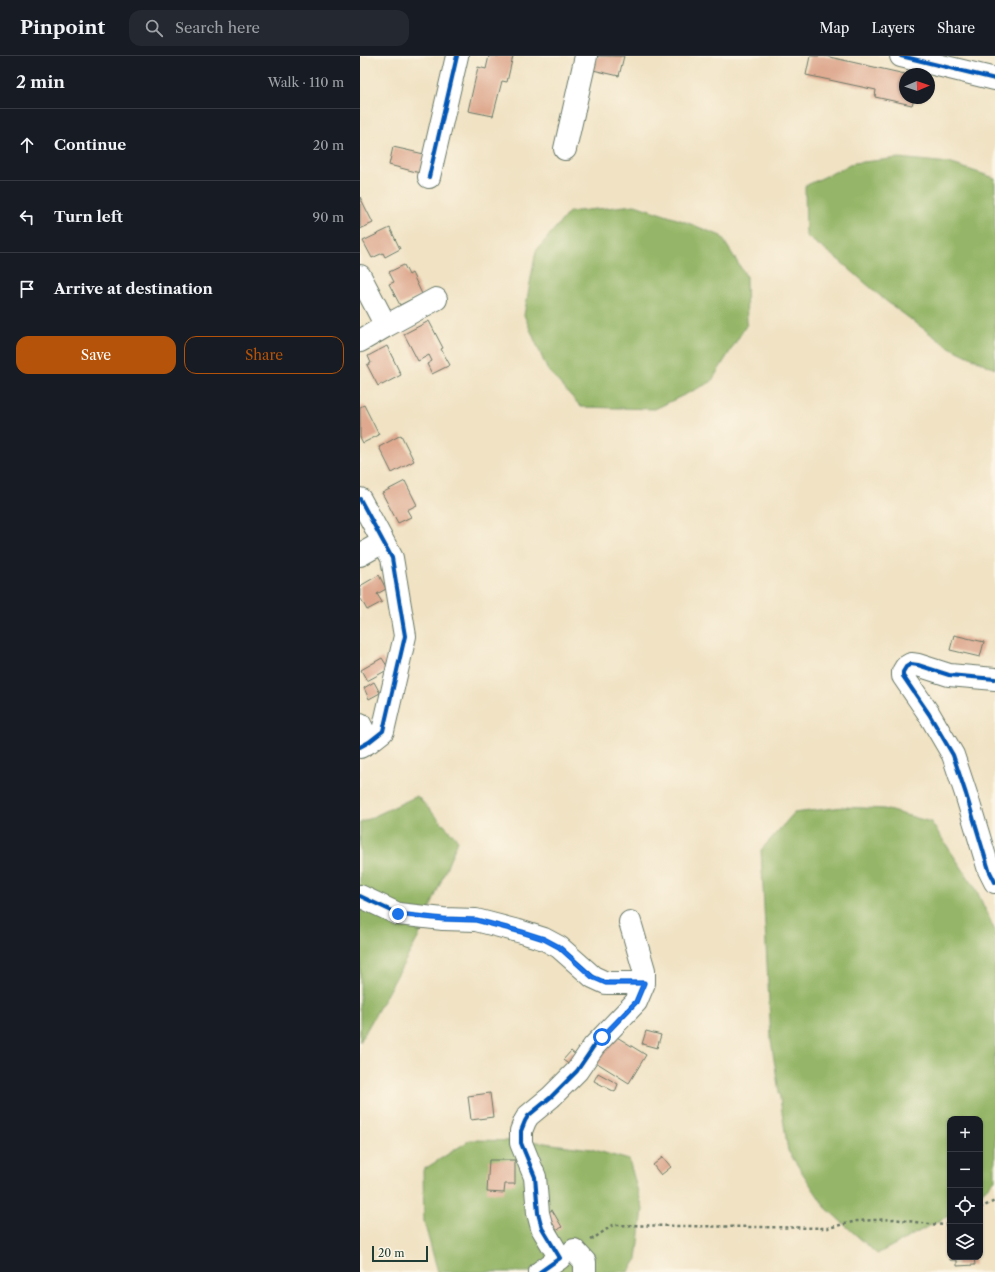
<!DOCTYPE html>
<meta charset="utf-8">
<style>
:root{--surface:#171b24;--page:#242831;--text:#f1f3f6;--muted:#9ea1a6;--line:#363941;--accent:#b45309}
body{margin:0;font-family:"Libre Caslon Text",serif;background:var(--page);color:var(--text)}
.controls{position:absolute;right:12px;bottom:12px;display:grid;overflow:hidden;border-radius:8px;box-shadow:0 1px 3px #0004}
.controls button{width:36px;height:36px;display:grid;place-items:center;padding:0;border:0;border-bottom:1px solid var(--line);background:var(--surface);color:var(--text);font:20px sans-serif}
.compass{position:absolute;left:539px;top:12px;width:36px;height:36px;border-radius:50%;background:var(--surface);box-shadow:0 1px 3px #0004;rotate:88deg}
.scale{position:absolute;left:12px;bottom:10px;width:56px;box-sizing:border-box;padding-left:4px;border:2px solid #1f3d34;border-top:0;font-size:11px;line-height:14px;white-space:nowrap;color:#1f3d34;-webkit-text-stroke:3px #fcf5e5;paint-order:stroke}
.stop{position:absolute;width:12px;height:12px;margin:-9px;border:3px solid #1a73e8;border-radius:50%;background:#fff}
.stop.end{background:#1a73e8;border-color:#fff;box-shadow:0 1px 4px #0008}
.list{margin:0;padding:0;list-style:none}
h2{display:flex;justify-content:space-between;align-items:center;height:52px;margin:0;padding:0 16px;font-size:17px}
h2 small{font-size:13px;font-weight:400;color:var(--muted)}
.list li{display:grid;grid-template-columns:26px 1fr auto;gap:12px;align-items:center;box-sizing:border-box;height:72px;padding:0 16px;border-top:1px solid var(--line)}
.list b{display:block;font-size:15px;white-space:nowrap}
.list em{font-size:13px;font-style:normal;color:var(--muted)}
.actions{display:flex;gap:8px;padding:12px 16px}
.actions a{flex:1;padding:9px 0;border:1px solid var(--accent);border-radius:12px;text-align:center;font-size:14px;color:var(--accent)}
.actions .main{background:var(--accent);color:#fff}
.icon{flex:none;width:22px;height:22px;fill:none;stroke:currentColor;stroke-width:2;stroke-linecap:round;stroke-linejoin:round}
.map{position:relative;flex:none;width:635px;height:1216px;overflow:hidden}
header{display:flex;align-items:center;gap:24px;box-sizing:border-box;height:56px;padding:0 20px;background:var(--surface);border-bottom:1px solid var(--line)}
header strong{font-size:19px}
nav{display:flex;gap:22px;margin-inline-start:auto;font-size:14px}
.search{width:280px;height:36px;background:var(--page);display:flex;align-items:center;gap:10px;box-sizing:border-box;padding:0 14px;border-radius:12px;color:var(--muted);font-size:15px}
main{display:flex}
aside{flex:1;background:var(--surface)}
.map>svg:first-child{display:block}
.forest{fill:#95b668;stroke:#5a7a4e}
.building{fill:#dea98f}
.lines{fill:none;stroke-linecap:round;stroke-linejoin:round}
.minor-casing{stroke:#687766;stroke-width:24}
.path{stroke:#687766;stroke-width:2.5;stroke-dasharray:3 3;stroke-linecap:butt}
.minor{stroke:#fff;stroke-width:22}
.cycleway-casing{stroke:#fcf5e5;stroke-width:6}
.cycleway{stroke:#0057b8;stroke-width:4}
.route{stroke:#1a73e8;stroke-width:5}
</style>
<header>
<strong>Pinpoint</strong>
<div class="search"><svg class="icon" aria-label="search" viewBox="0 0 24 24"><circle cx="10" cy="10" r="6"/><path d="M15 15l6 6"/></svg>Search here</div>
<nav><a>Map</a><a>Layers</a><a>Share</a></nav>
</header>
<main>
<aside>
<h2>2 min<small>Walk · 110 m</small></h2>
<ul class="list">
<li><svg class="icon" aria-label="ahead" viewBox="0 0 24 24"><path d="M12 20V5M6 11l6-6 6 6"/></svg><div><b>Continue</b></div><em>20 m</em></li>
<li><svg class="icon" aria-label="left" viewBox="0 0 24 24"><path d="M17 20v-9H6M10 6l-5 5 5 5"/></svg><div><b>Turn left</b></div><em>90 m</em></li>
<li><svg class="icon" aria-label="arrive" viewBox="0 0 24 24"><path d="M6 21V4h12l-3 4 3 4H6"/></svg><div><b>Arrive at destination</b></div></li>
</ul>
<div class="actions"><a class="main">Save</a><a>Share</a></div>
</aside>
<div class="map">
<svg width="635" height="1216" viewBox="0 0 635 1216">
<rect width="100%" height="100%" fill="#fcf5e5"/>
<filter id="ink" filterUnits="userSpaceOnUse"><feTurbulence type="fractalNoise" baseFrequency=".025" numOctaves="2"/><feDisplacementMap in="SourceGraphic" scale="8" xChannelSelector="R" yChannelSelector="G"/><feConvolveMatrix kernelMatrix="1 2 1 2 8 2 1 2 1" color-interpolation-filters="sRGB"/></filter>
<filter id="wash" filterUnits="userSpaceOnUse"><feTurbulence type="fractalNoise" baseFrequency=".012" numOctaves="4" result="noise"/><feDisplacementMap in="SourceGraphic" scale="16" xChannelSelector="R" yChannelSelector="G"/><feGaussianBlur stdDeviation="0.9" result="paint"/><feColorMatrix in="noise" values="0 0 0 0 0 0 0 0 0 0 0 0 0 0 0 0 0 1.4 0 .05"/><feComposite in="paint" operator="in"/></filter>
<g filter="url(#wash)">
<rect width="100%" height="100%" fill="#f0e2c3"/>
<!-- forest -->
<path class="forest" d="M539,102L589,107L635,122V313L587,290L526,245L480,205L446,180L445,130L494,107Z
M275,149L323,165L361,180L386,220L387,268L351,326L295,353L221,351L187,313L164,259L176,195L209,156Z
M57,740L98,784L58,882L0,986V767Z
M483,751L524,753L571,766L616,833L635,875V1124L620,1138V1063H590V1159L517,1198L465,1151L428,1095L411,984L401,794L434,757Z
M110,1084L169,1085L231,1093L269,1104L283,1153L277,1203L268,1216H78L64,1166L63,1114Z"/>
<g id="blocks">
<!-- building -->
<path class="building" d="M129,0H153L147,26L142,25L133,60L108,55L118,11L126,13Z
M237,0H264L259,20L233,14Z
M450,0H465L545,18V42H562L561,44L554,43L552,49L515,41L516,34L446,19Z
M33,91L64,98L60,117L29,109Z
M0,141L13,167L0,173Z
M30,172L40,193L25,201L23,197L12,202L3,185Z
M44,209L49,219L52,217L62,238L40,249L29,228L34,226L29,216Z
M69,265L83,292L81,293L90,309L72,318L67,308L72,305L69,299L58,305L44,278Z
M27,290L41,319L22,329V327L18,330L7,309L11,307L8,300Z
M4,349L19,379L3,387L0,381V351Z
M41,379L54,405L32,417L19,391Z
M45,425L57,449L47,454L51,461L38,467L22,437Z
M19,519L26,533L17,538L22,546L7,554L0,541V530Z
M594,579L624,586L620,601L590,594Z
M22,602L29,613L7,625L1,614Z
M14,626L20,637L9,643L4,632Z
M286,975L301,979L297,992L282,988Z
M252,978L286,999L269,1027L234,1005Z
M211,995L218,1001L211,1010L203,1004Z
M238,1017L258,1028L255,1036L234,1025Z
M130,1037L133,1061L111,1064L108,1040Z
M303,1101L311,1111L301,1119L293,1109Z
M129,1104H155V1128H145L144,1137L127,1136Z
M192,1154L202,1171L195,1176L184,1159Z
M590,1201H614L615,1209L597,1210V1204H590Z"/>
</g>
</g>
<g filter="url(#ink)">
<use href="#blocks" fill-opacity="0" stroke="#687766" stroke-width="1"/>
<g class="lines">
<defs>
<path id="minor" d="M541,0L635,23
M205,93L226,0
M69,121L97,0
M0,220L26,270L0,285
M26,270L76,243
M0,443L32,502L45,580L23,675L9,686L0,691
M0,499L23,486
M635,623L589,619L558,609L551,608L546,611L543,616V620L569,658L593,699L606,738L629,814L635,826
M0,668L9,686
M0,840L38,858L83,863L116,864L162,876L184,883L199,891L233,921L246,927H284L276,946L234,990L217,1015L191,1041L168,1060L165,1065L161,1075V1087L175,1121L178,1157L182,1172L200,1202L180,1216
M270,866L284,914V927
M214,1194L225,1206V1216"/>
</defs>
<!-- minor casing -->
<use href="#minor" class="minor-casing"/>
<!-- path -->
<path class="path" d="M620,1152L635,1145
M231,1184L253,1169L468,1172L497,1165L534,1163L569,1168L586,1169L590,1167"/>
<!-- minor -->
<use href="#minor" class="minor"/>
<defs>
<path id="cycleway" d="M541,0L635,23
M69,121L97,0
M0,443L32,502L45,580L23,675L9,686L0,691
M635,623L589,619L558,609L551,608L546,611L543,616V620L569,658L593,699L606,738L629,814L635,826
M0,840L38,858L83,863L116,864L162,876L184,883L199,891L233,921L246,927H284L276,946L234,990L217,1015L191,1041L168,1060L165,1065L161,1075V1087L175,1121L178,1157L182,1172L200,1202L180,1216"/>
</defs>
<!-- cycleway casing -->
<use href="#cycleway" class="cycleway-casing"/>
<!-- cycleway -->
<use href="#cycleway" class="cycleway"/>
</g>
</g>
<g class="lines" filter="url(#ink)">
<!-- route -->
<path class="route" d="M38,858L83,863L116,864L162,876L184,883L199,891L232,921L246,927H284L276,946L242,981"/>
</g>
</svg>
<div class="controls">
<button>+</button>
<button>−</button>
<button><svg class="icon" aria-label="locate" viewBox="0 0 24 24"><circle cx="12" cy="12" r="6"/><path d="M12 2v4M12 18v4M2 12h4M18 12h4"/></svg></button>
<button><svg class="icon" aria-label="layers" viewBox="0 0 24 24"><path d="M12 4l9 5-9 5-9-5zM3 14l9 5 9-5"/></svg></button>
</div>
<svg class="compass" viewBox="-18 -18 36 36"><path d="M0-13l5 13h-10z" fill="#e53935"/><path d="M0 13l5-13h-10z" fill="#9ea1a6"/></svg>
<div class="scale">20 m</div>
<div class="stop" style="left:242px;top:981px"></div>
<div class="stop end" style="left:38px;top:858px"></div>
</div>
</main>
